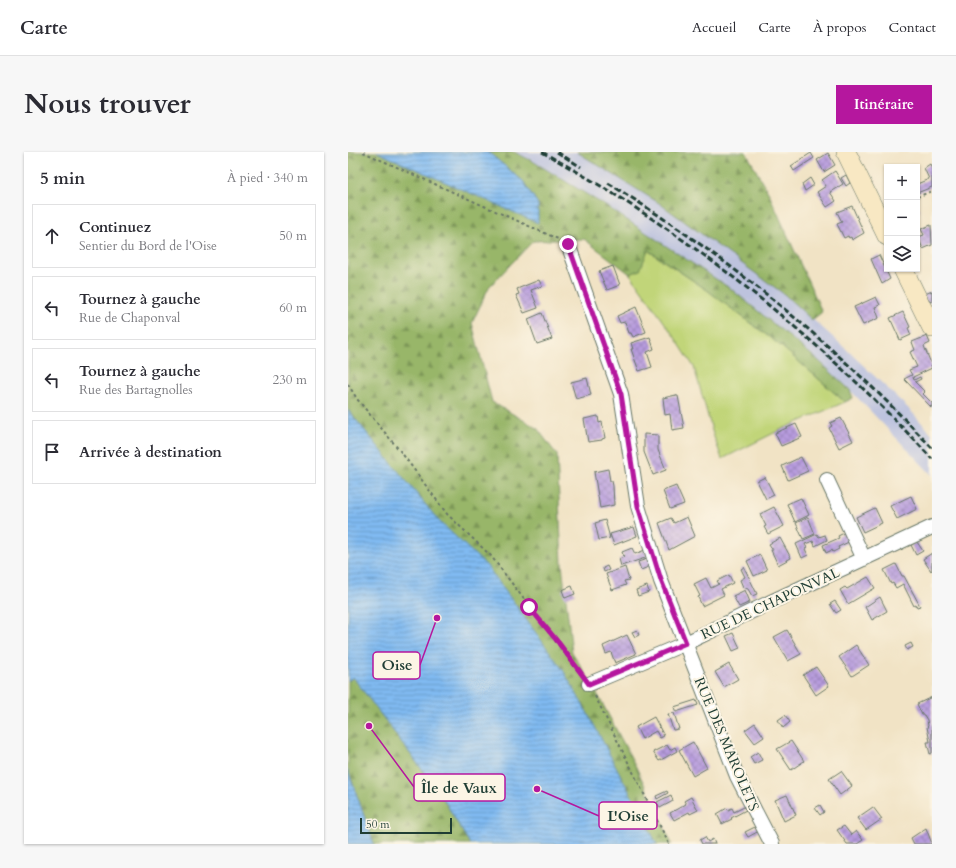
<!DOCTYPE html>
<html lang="fr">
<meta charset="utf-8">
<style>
:root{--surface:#fff;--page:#f7f7f7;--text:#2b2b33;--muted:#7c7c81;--line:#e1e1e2;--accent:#b5179e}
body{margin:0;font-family:Cardo,serif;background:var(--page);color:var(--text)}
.controls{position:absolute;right:12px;top:12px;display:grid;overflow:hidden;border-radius:0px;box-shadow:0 1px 3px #0004}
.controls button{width:36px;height:36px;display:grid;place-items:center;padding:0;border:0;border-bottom:1px solid var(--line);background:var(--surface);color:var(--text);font:20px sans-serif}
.scale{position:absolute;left:12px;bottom:10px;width:92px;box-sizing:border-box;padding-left:4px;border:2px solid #1f3d34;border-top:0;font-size:11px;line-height:14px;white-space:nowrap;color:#1f3d34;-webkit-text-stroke:3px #fcf5e5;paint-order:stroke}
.stop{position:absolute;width:12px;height:12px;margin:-9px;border:3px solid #b5179e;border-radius:50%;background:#fff}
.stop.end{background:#b5179e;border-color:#fff;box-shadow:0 1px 4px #0008}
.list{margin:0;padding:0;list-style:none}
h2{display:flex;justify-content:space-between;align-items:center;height:52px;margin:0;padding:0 16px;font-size:17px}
h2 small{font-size:13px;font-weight:400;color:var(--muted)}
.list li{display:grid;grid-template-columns:26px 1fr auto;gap:12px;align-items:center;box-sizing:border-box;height:64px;margin:0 8px 8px;padding:0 8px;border:1px solid var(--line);border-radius:0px}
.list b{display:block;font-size:15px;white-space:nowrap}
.list p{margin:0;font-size:13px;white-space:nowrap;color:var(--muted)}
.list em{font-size:13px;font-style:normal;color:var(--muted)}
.icon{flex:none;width:22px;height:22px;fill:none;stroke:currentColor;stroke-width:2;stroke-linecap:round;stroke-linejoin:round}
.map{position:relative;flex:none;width:584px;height:692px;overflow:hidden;border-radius:0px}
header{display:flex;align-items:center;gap:24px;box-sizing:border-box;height:56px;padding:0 20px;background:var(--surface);border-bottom:1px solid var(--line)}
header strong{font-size:19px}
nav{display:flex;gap:22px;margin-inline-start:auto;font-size:14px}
.intro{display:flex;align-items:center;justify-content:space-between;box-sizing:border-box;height:96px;padding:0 24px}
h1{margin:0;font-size:28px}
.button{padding:10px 18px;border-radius:0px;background:var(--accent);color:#fff;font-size:14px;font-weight:700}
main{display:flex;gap:24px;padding:0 24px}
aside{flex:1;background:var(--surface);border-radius:0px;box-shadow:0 1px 3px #0004}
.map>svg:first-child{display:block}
.railway{fill:#bdc3de}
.green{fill:#c1d579;stroke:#708956}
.forest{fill:url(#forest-firs);stroke:#5c7a4e}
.water{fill:url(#water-rules);stroke:#507c92}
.building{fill:url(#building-cross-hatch)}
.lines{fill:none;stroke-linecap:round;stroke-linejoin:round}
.minor-casing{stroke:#687767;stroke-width:16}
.secondary-casing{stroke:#687767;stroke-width:20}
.path{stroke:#687767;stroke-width:2;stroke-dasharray:3 3;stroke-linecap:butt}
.minor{stroke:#fff;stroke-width:14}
.secondary{stroke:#f8e8c3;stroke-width:19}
.rail{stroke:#1f3d34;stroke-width:3;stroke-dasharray:6 3;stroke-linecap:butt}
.route{stroke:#b5179e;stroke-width:5}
.labels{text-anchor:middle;stroke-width:4;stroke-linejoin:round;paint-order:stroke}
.street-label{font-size:14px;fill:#1f3d34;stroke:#fcf5e5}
.leader{fill:none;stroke:#b5179e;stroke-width:1.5}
.callout-dot{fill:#b5179e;stroke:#fcf5e5;stroke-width:1.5}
.callout{fill:#fcf5e5;stroke:#b5179e;stroke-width:1.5}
.callout-label{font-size:15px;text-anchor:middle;font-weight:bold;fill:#1f3d34}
</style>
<header>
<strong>Carte</strong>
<nav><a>Accueil</a><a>Carte</a><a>À propos</a><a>Contact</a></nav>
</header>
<div class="intro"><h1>Nous trouver</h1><a class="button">Itinéraire</a></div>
<main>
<aside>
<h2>5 min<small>À pied · 340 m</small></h2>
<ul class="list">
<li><svg class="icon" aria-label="ahead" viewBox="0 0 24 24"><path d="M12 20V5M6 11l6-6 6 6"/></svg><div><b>Continuez</b><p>Sentier du Bord de l'Oise</p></div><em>50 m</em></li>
<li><svg class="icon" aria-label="left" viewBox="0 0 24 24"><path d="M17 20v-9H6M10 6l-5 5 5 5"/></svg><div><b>Tournez à gauche</b><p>Rue de Chaponval</p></div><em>60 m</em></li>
<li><svg class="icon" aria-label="left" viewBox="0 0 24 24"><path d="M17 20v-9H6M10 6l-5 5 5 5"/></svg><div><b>Tournez à gauche</b><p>Rue des Bartagnolles</p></div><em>230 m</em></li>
<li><svg class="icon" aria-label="arrive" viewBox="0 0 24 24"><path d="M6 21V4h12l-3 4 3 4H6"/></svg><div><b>Arrivée à destination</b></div></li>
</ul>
</aside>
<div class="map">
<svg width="584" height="692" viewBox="0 0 584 692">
<defs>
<pattern id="forest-firs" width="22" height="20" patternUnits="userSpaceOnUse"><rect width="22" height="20" fill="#98b669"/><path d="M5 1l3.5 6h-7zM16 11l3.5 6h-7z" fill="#7b9557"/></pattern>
<pattern id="water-rules" width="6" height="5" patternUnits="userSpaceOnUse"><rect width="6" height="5" fill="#80baf1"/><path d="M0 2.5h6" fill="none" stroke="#6898c4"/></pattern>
<pattern id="building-cross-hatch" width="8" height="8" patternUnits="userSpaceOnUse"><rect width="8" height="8" fill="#b79bde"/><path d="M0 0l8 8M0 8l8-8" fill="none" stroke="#9480b5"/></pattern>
</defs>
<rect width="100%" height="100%" fill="#fcf5e5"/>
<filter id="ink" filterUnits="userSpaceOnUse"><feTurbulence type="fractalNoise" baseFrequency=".025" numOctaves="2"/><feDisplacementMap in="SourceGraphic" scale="8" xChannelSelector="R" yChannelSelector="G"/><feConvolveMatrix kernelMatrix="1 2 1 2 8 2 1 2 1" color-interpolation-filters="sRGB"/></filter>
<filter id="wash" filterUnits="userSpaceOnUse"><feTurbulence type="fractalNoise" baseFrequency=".012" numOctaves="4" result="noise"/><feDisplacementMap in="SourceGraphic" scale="16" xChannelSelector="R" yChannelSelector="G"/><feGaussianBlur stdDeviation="0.9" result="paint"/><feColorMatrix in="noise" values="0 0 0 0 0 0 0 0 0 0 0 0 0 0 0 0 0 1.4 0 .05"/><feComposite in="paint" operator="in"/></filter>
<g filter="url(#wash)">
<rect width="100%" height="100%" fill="#f1e3c5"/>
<!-- railway -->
<path class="railway" d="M166,0H229L311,51L436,142L496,195L561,257L584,282V323L502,238L471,209L383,137L261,56L186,10Z"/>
<!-- green -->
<path class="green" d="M299,98L359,138L433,194L497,250L434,277L374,307L365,282L346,215L326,184L282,122L292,118Z"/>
<!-- forest -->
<path class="forest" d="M0,0H29L189,70L190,52L175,29L140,0H166L186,10L261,56L383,137L471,209L502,238L505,246L497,250L433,194L359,138L300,98L292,118L282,122L236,87L185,89L141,135L124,171L144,250L189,276L209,303L214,412L224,500L244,532L288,615L324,692H307L88,367L0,258Z
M229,0H398L421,42L474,160L464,168L436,142L311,51Z
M5,525L93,643L122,692H26L0,618V529Z"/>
<!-- water -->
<path class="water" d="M29,0H140L175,29L190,52V71Z
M0,258L91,369L139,414L215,518L244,569L309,692H122L93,643L5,525L0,529Z
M0,618L26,692H0Z"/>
<g id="blocks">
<!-- building -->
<path class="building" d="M463,1L466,6L446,19L443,14Z
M480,1L487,13L476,20L469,8Z
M582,12L584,16V35L569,41V32L581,27L576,16Z
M487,19L495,32L482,40L488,49L479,55L469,40L478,34L474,28Z
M498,23L502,31L498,34L493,26Z
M462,26L466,33L457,39L454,32Z
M569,51L572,59L569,60Z
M504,54L516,81L504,88L503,85L501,86L500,84L496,86L489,72L494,70L489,60Z
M583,73L584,93L575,97L570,85L576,83L573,77Z
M531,103L542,127L534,132L523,107Z
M265,114L272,133L259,138L251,119Z
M191,128L194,134L183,138L190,156L176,161L168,143L171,142L169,137Z
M584,139V149L579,151L575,143Z
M528,145L532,153L527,155L531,166L515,173L506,155Z
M288,155L298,180L285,185L283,181H281L277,170L272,171L269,164Z
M555,160L562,175L560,176L563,183L552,188L542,166Z
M194,161L204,187L189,192L180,167Z
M579,184L582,191L576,194L582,209V210L584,216L565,225L566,228L572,225L573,227L567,230L577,240L575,242L584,251V255H583L556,227L564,223L561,218L569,215L562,200L567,198L564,190Z
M302,185L306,197L299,200L304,215L291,219L283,197H285L283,191Z
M239,226L243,243L228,247L223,230Z
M328,243V244H330L336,276L324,278L322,262L317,263L315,246Z
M250,264L251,271L254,270L257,286L254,287V288L240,290L236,267Z
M493,266L505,289L491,296L481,276L484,274L482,271Z
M448,272L454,285L433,294L427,281Z
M296,282L310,283V298L318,318L305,323L296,300Z
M453,305L460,319L440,328L434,314Z
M260,317L262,329H264L265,334L266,353L252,356L246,320Z
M417,325L426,343L418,347L409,329Z
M328,334L336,352L322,357L315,339Z
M563,344L569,357L549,367L542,354Z
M453,346L461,363L447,370L439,352Z
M426,355L436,374L420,382L416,375L418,374L412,362Z
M527,356L534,371L515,380L508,365Z
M339,365L347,384L321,398L311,371L323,366L326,371Z
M460,365L467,382L455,387L448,371Z
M257,368L262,386L251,388L247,371Z
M286,375L289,384L266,393L262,382Z
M500,379L505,388L490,395L491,397L485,400L484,398L478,401L475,393L491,386L490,384Z
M469,382L471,385L477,383L479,388L467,394L465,389L457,392L459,396L457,397L460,403L454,406L448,392Z
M432,386L443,406L430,413L423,398H425L421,392Z
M569,390L575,399L568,403L563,393Z
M284,396L287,402L297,398L300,405L273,414L271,407L276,405L274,400Z
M584,401V418L583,419L575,407Z
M412,403L419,418L406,424L399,409Z
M302,406L305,413L293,418L290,410Z
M548,412L554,424H556L572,454L569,455L568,453L566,454L555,432L548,436L545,431L543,432L536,418Z
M259,414L261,418L256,420L255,416Z
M277,415L281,428L276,429L278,433L264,438L258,422Z
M396,415L409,442L404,444L400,437L395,435L392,428L397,425L393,417Z
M381,423L385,431L373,437L376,443L354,454L350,445L352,444L346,432L358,426L363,436L371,432L369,429Z
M520,425L527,436L500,452L492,438L497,435L499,437Z
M224,434L227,442L217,446L214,438Z
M299,434L301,440L290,444L288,438Z
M397,438L402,450L391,455L385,444Z
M532,445L539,459L524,468L517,455Z
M487,449L493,458L488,461L482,452Z
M289,478L291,483L287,485L284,480Z
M439,478L453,502L440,509L426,485Z
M385,481L392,496L385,499L378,484Z
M279,483L288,502L267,511L263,500L258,502L255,494Z
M563,491L565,495L559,498L557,494Z
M508,493L521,513L504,524L491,505Z
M381,512L390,527L376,535L367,520Z
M468,515L481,534L468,543L455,523Z
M584,545V601L582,602L579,590H582L579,575L580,574L579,568L576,563H574L569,552Z
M348,548L350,553L328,560L327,558L326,555Z
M326,561L331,577L325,578L320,562Z
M437,563L442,570L435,576L430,568Z
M306,565L316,584L312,586L308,579L294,587L288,575Z
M407,571L416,585L407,591L397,578Z
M443,589L456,609L443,618L429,597Z
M345,590L359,616L345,624L331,598Z
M319,593L322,598L327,595L329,599L311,609L305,600Z
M410,600L414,608L406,612L402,605Z
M493,619L504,634L492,643L481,627Z
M319,639L320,641L309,647L308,644Z
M323,643L325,649L312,656L309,650Z
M439,643L448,663L436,669L427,648Z
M343,645L350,658L342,662L341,660L326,668L322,661L338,652L336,649Z
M472,653L476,660L472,663L467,656Z
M396,655L398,658L383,666L384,667L374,672L369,662L379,656L380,658L384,656L386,660Z
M525,655L534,667L518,678L509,666Z
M409,674L411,679L400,685L397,680Z
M496,674L503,683L508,679L515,688L509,692H499L489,678Z
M578,676L584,692H566L563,686Z
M357,685L360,690L365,687L367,692H354L352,688Z"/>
</g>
</g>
<g filter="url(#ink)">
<use href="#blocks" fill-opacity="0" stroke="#687767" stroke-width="1"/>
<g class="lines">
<defs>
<path id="minor" d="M220,92L273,242L290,354L313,429L389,624L424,692
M479,328L516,407
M241,532L338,491L427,448L584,375"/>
<path id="secondary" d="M498,0L539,84
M555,117L584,176"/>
</defs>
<!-- minor casing -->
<use href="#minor" class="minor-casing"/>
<!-- secondary casing -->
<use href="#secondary" class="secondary-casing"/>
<!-- path -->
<path class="path" d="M15,0L210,87
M569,45L584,39
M0,232L9,247L53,300L99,362L143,404L233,522
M247,544L321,692"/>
<!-- minor -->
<use href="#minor" class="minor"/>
<!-- secondary -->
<use href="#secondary" class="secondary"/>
<!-- rail -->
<path class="rail" d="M194,0C337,78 474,187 584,307
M209,0L233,15
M260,31C379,104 489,194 584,296"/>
</g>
</g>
<g class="lines" filter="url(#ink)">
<!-- route -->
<path class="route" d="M181,455L210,490L241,532L338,491L313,428L290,354L273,242L220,92"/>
</g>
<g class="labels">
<!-- street labels -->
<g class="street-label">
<text transform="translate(422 451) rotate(-25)" y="5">RUE DE CHAPONVAL</text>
<text transform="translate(379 592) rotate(67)" y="5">RUE DES MAROLETS</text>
</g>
</g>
<!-- callouts -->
<path class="leader" d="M89 466L72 513M21 574L66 635M189 637L251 664"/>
<g class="callout-dot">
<circle cx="89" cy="466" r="4"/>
<circle cx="21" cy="574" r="4"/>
<circle cx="189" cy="637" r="4"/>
</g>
<g class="callout">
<rect x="25" y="500" width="47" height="27" rx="4"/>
<rect x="66" y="622" width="91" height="27" rx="4"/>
<rect x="251" y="650" width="58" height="27" rx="4"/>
</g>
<g class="callout-label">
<text x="49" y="518">Oise</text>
<text x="111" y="641">Île de Vaux</text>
<text x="280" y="669">L'Oise</text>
</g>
</svg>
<div class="controls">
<button>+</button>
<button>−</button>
<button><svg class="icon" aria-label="layers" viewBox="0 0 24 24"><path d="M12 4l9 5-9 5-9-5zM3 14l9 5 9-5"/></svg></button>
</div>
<div class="scale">50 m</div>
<div class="stop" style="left:181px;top:455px"></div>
<div class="stop end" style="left:220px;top:92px"></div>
</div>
</main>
